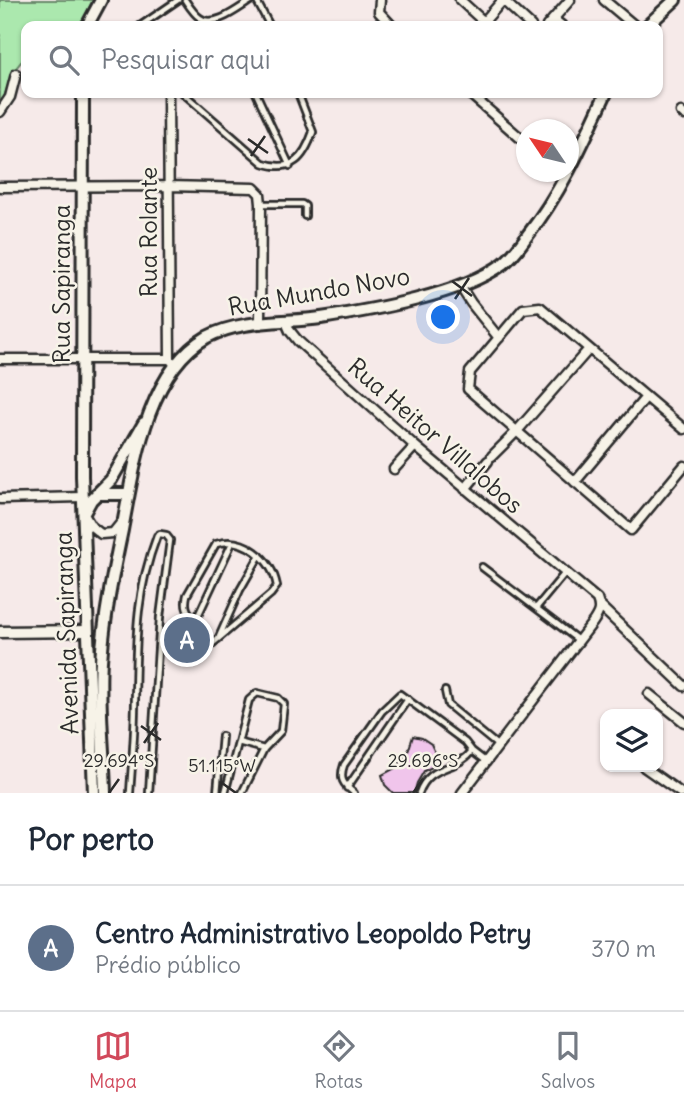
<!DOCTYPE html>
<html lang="pt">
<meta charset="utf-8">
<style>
:root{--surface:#fff;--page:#f2f2f3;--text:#1f2937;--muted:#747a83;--line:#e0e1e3;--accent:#d1495b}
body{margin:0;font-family:Delius,sans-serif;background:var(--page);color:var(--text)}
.controls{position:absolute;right:21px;bottom:21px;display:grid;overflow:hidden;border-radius:14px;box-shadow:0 2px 5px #0004}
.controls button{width:63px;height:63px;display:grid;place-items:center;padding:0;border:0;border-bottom:2px solid var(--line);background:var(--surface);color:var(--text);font:35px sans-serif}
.compass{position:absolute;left:516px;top:119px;width:63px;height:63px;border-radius:50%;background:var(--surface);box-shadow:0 2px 5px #0004;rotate:305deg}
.you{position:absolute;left:444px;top:318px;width:24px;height:24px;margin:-18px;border:5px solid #fff;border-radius:50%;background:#1a73e8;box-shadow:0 0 0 10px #1a73e833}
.badge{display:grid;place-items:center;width:46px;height:46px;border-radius:50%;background:var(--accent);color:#fff;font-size:23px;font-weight:700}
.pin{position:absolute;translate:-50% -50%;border:4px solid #fff;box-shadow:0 2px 7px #0006}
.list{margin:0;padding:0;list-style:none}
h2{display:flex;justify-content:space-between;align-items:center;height:91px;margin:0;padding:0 28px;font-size:30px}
h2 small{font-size:23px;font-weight:400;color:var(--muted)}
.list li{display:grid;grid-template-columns:46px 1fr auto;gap:21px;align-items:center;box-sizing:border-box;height:126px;padding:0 28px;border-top:2px solid var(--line)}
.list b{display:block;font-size:26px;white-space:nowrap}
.list p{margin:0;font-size:23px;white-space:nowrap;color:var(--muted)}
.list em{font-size:23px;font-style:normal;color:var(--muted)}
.icon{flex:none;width:38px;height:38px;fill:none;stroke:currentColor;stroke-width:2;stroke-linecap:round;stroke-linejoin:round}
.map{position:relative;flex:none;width:684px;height:793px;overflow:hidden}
.search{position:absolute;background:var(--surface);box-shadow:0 2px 5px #0004;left:21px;right:21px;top:21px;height:77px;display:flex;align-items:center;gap:18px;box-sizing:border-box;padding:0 24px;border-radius:14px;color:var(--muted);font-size:26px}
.sheet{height:217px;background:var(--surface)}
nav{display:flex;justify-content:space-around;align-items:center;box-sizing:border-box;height:98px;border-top:2px solid var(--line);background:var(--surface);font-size:19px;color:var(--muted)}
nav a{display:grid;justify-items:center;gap:4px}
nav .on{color:var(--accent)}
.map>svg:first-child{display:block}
.green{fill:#abe8ae;stroke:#6b8a6c;stroke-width:2}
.building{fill:#f0c5eb;stroke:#2b2b2b;stroke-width:2}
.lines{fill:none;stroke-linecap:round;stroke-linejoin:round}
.service-casing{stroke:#2b2b2b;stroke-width:10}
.minor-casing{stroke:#2b2b2b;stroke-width:13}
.tertiary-casing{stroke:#2b2b2b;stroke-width:15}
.secondary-casing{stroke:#2b2b2b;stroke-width:16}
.service{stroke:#f7f3e8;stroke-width:4.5}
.minor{stroke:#f7f3e8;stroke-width:8}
.tertiary{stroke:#f7f3e8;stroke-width:10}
.secondary{stroke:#f7f3e8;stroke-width:10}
.ticks{fill:none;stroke:#2b2b2b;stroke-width:2.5}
.labels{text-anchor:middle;stroke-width:5;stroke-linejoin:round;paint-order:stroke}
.street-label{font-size:24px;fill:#2b2b2b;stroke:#f7f3e8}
.ticks-label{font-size:18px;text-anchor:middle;fill:#2b2b2b;stroke:#f7f3e8;stroke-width:5;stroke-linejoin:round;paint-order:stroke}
</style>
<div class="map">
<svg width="684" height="793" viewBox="0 0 684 793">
<rect width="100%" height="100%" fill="#f6eae9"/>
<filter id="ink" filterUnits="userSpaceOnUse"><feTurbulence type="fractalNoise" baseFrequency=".0143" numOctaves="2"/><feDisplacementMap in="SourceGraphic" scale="14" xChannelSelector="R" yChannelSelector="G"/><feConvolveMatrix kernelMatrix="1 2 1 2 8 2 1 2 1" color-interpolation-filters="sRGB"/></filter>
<g filter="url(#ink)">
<!-- green -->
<path class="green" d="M0,0H93L80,26H26V56L12,73L0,109Z"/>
<!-- building -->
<path class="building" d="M413,736L422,738L431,744L440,763L424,771L417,783L414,793H393L385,785L382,775L397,767L408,752Z"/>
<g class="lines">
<defs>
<path id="service" d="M185,0C189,6 194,14 200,18C214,29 240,7 252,0
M256,0L270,26
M140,26L178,0
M183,93L263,163C292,173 304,158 313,132L298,93
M256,93L290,166
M262,204H302L305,206V216
M482,567L578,640
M536,608L565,573
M196,620C187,612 184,607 187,595L216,544C244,535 272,559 277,586L271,594L198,656
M219,637L240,590L260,555
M194,647L196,620L232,543
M445,691L448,705L497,745
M238,742L264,749
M347,788L408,699
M130,793C132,762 135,732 135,701C136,640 135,594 157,536L160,534L166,535L170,540L160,617L149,793
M217,793L222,736
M225,793L249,700L257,693L278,698L284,704L281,731L264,749L242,793
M354,793C343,784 339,779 344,765L382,711L400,694L465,742L472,751L485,761
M419,793C430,763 456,772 472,751"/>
<path id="minor" d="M380,0L379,12L392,26
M460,0L484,22
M503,0L531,26
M604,0L635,26
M553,19L562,26
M480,26L503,0
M547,26L570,0
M469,93L526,143
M168,96L170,359L175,365
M0,112L10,97L16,74
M681,112L684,115
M0,187L168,186L254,188L260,194L261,204L260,324
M460,286L471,303L499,338
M286,322L290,331L298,341L415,446L597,599C601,609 599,613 593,622L462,793
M0,359H170
M684,429L540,307L523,309L470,372L468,389L631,530L684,466
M492,456L518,430L589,349
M394,469L415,446
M575,482L646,397
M465,489L488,461
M0,499L83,497
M85,516L91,526L101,534L113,533L121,523
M600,606L684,686
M649,694L684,722
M644,767L681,793"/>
<path id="tertiary" d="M0,632L87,631"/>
<path id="secondary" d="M87,26L101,0
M647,26L675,0
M83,93L82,476L94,793
M97,494H127
M85,511L91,500L111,480L144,423
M105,793C104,749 98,704 101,661C104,617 113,573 122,530C134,468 146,372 207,337C241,319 284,323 321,318C373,310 460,295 503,264C512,257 520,246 527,236C561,193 583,143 606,93"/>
</defs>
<!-- service casing -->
<use href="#service" class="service-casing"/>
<!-- minor casing -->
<use href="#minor" class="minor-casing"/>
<!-- tertiary casing -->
<use href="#tertiary" class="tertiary-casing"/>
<!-- secondary casing -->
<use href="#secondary" class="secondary-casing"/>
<!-- service -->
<use href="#service" class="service"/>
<!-- minor -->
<use href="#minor" class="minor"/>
<!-- tertiary -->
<use href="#tertiary" class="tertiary"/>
<!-- secondary -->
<use href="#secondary" class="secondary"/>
</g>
</g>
<!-- ticks -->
<path class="ticks" d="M248,139L268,153M251,156L265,136M452,281L472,296M455,299L469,278M141,726L161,740M144,743L158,723M222,783L236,793M109,793L119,779M413,793L423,779"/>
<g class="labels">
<!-- street labels -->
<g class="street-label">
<text transform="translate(149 232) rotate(-90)" y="8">Rua Rolante</text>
<text transform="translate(62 284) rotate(-90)" y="8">Rua Sapiranga</text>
<text transform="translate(319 292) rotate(-10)" y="8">Rua Mundo Novo</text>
<text transform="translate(435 436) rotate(41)" y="8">Rua Heitor Villalobos</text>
<text transform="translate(67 633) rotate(-92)" y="8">Avenida Sapiranga</text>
</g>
</g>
<g class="ticks-label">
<text x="119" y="767">29.694°S</text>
<text x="423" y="767">29.696°S</text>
<text x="222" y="772">51.115°W</text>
</g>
</svg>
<div class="controls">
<button><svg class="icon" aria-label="layers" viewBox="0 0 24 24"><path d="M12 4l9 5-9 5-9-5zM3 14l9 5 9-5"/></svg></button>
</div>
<svg class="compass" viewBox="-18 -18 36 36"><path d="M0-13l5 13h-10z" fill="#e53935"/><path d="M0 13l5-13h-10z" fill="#747a83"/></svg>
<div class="you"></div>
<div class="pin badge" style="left:187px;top:640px;background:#5c6f8a">A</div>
<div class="search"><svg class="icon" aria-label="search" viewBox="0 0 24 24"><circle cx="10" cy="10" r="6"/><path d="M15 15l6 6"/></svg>Pesquisar aqui</div>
</div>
<section class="sheet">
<h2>Por perto<small></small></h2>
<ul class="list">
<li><span class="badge" style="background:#5c6f8a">A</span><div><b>Centro Administrativo Leopoldo Petry</b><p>Prédio público</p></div><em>370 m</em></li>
</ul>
</section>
<nav>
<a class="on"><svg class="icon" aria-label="map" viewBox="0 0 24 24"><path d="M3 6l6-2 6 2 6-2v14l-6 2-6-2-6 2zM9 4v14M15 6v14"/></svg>Mapa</a>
<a><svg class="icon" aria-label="directions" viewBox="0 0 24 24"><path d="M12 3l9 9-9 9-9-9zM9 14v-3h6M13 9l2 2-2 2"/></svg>Rotas</a>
<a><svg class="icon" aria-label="saved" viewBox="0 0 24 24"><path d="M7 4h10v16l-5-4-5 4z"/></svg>Salvos</a>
</nav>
